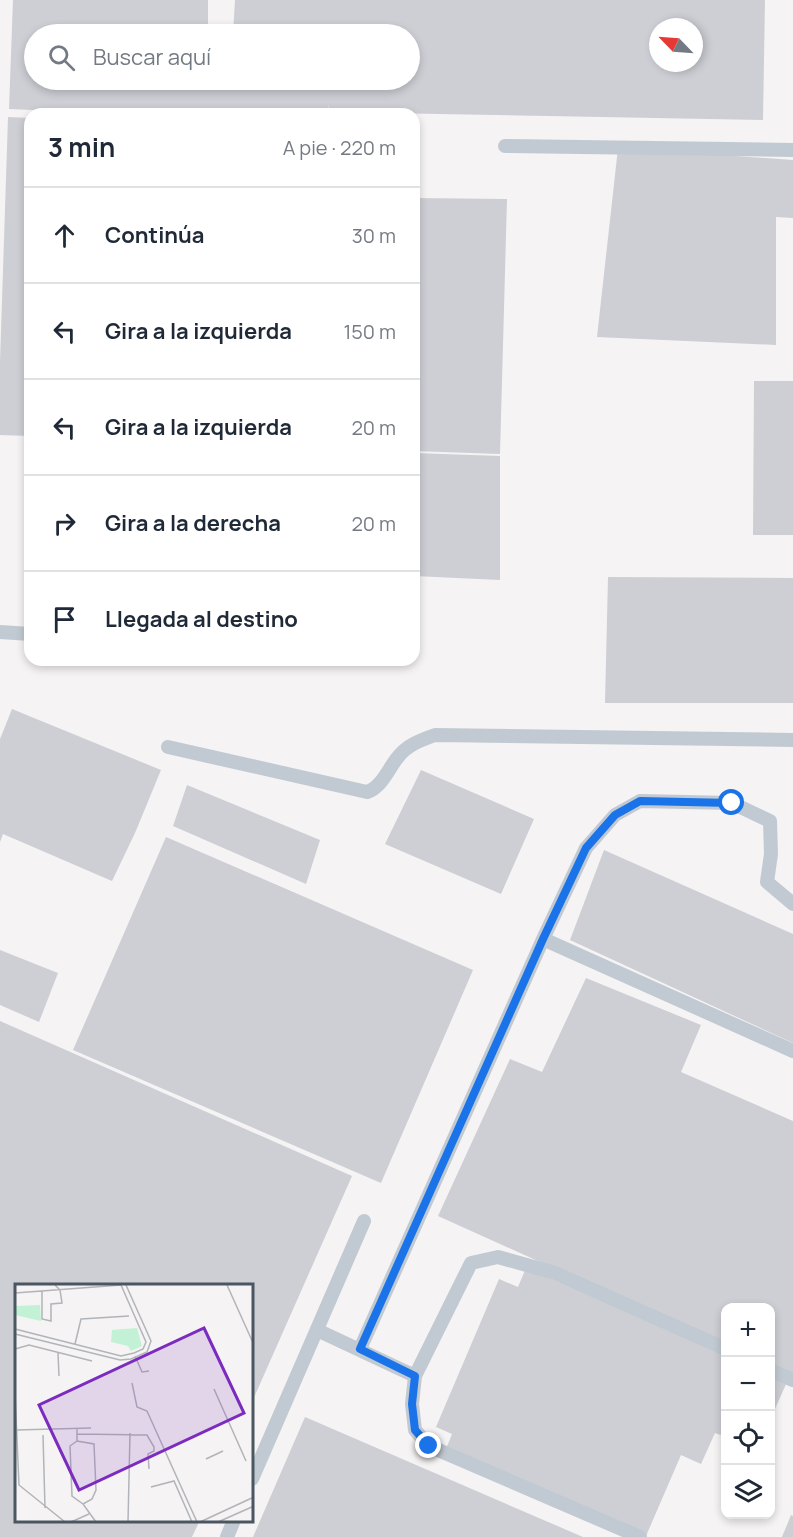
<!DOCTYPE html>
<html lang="es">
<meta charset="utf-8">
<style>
:root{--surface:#fff;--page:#f2f2f3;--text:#1f2937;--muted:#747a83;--line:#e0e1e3}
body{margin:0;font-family:Manrope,sans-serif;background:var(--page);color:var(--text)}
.controls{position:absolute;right:18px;bottom:18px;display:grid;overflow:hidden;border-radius:12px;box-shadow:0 3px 9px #0003}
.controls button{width:54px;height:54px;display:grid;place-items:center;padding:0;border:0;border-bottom:2px solid var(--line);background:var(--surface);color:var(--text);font:30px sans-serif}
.compass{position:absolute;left:649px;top:18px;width:54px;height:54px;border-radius:50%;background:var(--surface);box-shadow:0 3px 9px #0003;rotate:295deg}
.stop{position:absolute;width:18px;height:18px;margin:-14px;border:4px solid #1a73e8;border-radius:50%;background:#fff}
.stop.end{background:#1a73e8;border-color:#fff;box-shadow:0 2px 6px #0008}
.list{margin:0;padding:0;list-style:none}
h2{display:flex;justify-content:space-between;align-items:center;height:78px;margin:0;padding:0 24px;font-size:26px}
h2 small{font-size:20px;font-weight:400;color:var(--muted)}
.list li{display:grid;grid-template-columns:39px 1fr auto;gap:18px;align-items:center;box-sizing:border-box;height:96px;padding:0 24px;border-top:2px solid var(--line)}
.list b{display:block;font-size:22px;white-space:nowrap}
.list em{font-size:20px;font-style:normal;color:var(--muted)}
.icon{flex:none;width:33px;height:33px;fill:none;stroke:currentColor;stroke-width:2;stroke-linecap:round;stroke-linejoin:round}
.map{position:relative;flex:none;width:793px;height:1537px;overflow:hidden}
.search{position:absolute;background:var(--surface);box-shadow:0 3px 9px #0003;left:24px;top:24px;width:396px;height:66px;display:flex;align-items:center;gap:15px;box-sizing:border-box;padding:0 21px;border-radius:33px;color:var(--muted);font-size:22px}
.panel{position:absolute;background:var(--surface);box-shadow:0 3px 9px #0003;left:24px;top:108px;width:396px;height:558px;border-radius:18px}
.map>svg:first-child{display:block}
.building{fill:#cdcfd5;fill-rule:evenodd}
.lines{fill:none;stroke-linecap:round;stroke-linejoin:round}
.service{stroke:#c1cad2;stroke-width:14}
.route{stroke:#1a73e8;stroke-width:8}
.inset-road{fill:none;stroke:#b1b4b9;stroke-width:1.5}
.view{fill:#7b2cbf;fill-opacity:0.15;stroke:#7b2cbf;stroke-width:3}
.inset-edge{fill:none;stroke:#4a5661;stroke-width:3}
</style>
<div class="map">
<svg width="793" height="1537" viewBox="0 0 793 1537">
<rect width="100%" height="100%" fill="#f5f3f3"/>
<!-- building -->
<path class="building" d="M13,0H208V34H34V80H410V34H233L235,0H765L763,120L329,112V104L328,114H127L9,109ZM658,27H694V63H658Z
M8,117L30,118V436L0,435V362Z
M618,148L793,160V218L776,217V345L597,337Z
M414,198L507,199L500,454L414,451Z
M754,381H793V535H753Z
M414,453L500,456V580L414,576Z
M608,577L793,578V703H605Z
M12,709L161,770L135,833L112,881L3,834L0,842V739Z
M421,770L534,819L501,894L385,844Z
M187,785L320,840L306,884L173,826Z
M166,837L473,970L381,1183L73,1050Z
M604,850L793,934V1043L570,940Z
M0,950L58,973L39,1022L0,1005Z
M586,978L701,1025L681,1072L793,1121V1377L770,1367V1308H726V1346L438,1216L510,1059L542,1072Z
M0,1021L352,1176L252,1402V1285H16V1520H200L192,1537H0Z
M526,1268L726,1355V1437L715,1433L701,1464L681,1455L646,1536L446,1449L452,1434L436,1427L499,1279L518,1287Z
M770,1375L787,1382L770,1420Z
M305,1417L583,1537H253Z
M791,1515L793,1516V1537H782Z"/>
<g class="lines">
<!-- service -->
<path class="service" d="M505,146L793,150
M0,632L30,634
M168,747L367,792C382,787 388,769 398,757C407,745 421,740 435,735L793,740
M543,939L793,1051
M317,1330L415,1376L471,1263L498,1257L555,1273L726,1349
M360,1349L543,939L586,848L615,815L640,801L732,803L770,821L771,854L767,882L793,904
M770,1370L793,1380
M415,1376L412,1404L415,1430L429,1446L640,1537
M252,1479L364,1221
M227,1537L234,1520"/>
</g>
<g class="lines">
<!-- route -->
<path class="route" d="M429,1446L415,1430L412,1404L415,1376L360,1349L543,939L586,848L615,815L640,801L732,803"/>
</g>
<!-- overview -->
<g transform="translate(15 1284)">
<rect width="238" height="238" fill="#f5f3f3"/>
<path d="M25,21L26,37L0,31V22ZM122,44L127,62L116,67L113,62L96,58L97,46Z" fill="#c3f1d5"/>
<path class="inset-road" d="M212,1L239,61M27,7V35L36,37V20L47,19L45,6L40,1M0,9L106,1M0,45L106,72L119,69L128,65L131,58L106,1M0,50L105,76L116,75L132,68L136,57L111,1M60,60L66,35L114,32M0,65L14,61L77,77M43,69L44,92M120,72L127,88L134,87M117,99L122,123L132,127L182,238M199,105L231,177M0,110L4,201L50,238M62,144V157L79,160L81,206L77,215L68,220L81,238M1,146L76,144M62,150L132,151L139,163V167L133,170L134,185M28,151L30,224M62,157L55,162L57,212L68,220M191,175L208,167M136,203L159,197L177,238M56,238L74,230M113,238L115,149M185,238L239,213M203,238L239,222"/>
<path class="view" d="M189,44L229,129L64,206L24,121Z"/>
<rect width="238" height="238" class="inset-edge"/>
</g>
</svg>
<div class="controls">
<button>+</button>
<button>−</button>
<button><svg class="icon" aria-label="locate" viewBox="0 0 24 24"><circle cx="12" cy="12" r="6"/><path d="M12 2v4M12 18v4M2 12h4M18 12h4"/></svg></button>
<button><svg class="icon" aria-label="layers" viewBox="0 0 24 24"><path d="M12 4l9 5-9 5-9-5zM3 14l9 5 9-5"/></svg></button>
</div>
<svg class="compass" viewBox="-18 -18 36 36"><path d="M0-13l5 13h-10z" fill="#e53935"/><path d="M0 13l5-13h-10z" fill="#747a83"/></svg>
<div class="stop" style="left:732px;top:803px"></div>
<div class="stop end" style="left:429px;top:1446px"></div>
<div class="search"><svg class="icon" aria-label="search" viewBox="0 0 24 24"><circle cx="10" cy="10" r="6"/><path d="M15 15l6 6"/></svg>Buscar aquí</div>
<section class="panel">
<h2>3 min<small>A pie · 220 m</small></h2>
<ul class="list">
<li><svg class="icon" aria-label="ahead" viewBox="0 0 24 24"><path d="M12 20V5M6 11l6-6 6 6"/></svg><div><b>Continúa</b></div><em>30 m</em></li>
<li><svg class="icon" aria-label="left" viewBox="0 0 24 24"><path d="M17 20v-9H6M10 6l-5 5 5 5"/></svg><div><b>Gira a la izquierda</b></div><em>150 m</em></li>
<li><svg class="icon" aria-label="left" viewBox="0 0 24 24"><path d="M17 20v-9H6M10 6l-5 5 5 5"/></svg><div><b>Gira a la izquierda</b></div><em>20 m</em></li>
<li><svg class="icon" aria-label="right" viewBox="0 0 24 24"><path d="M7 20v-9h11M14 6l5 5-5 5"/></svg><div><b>Gira a la derecha</b></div><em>20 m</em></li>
<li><svg class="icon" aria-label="arrive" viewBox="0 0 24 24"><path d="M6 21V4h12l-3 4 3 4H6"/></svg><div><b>Llegada al destino</b></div></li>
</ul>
</section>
</div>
